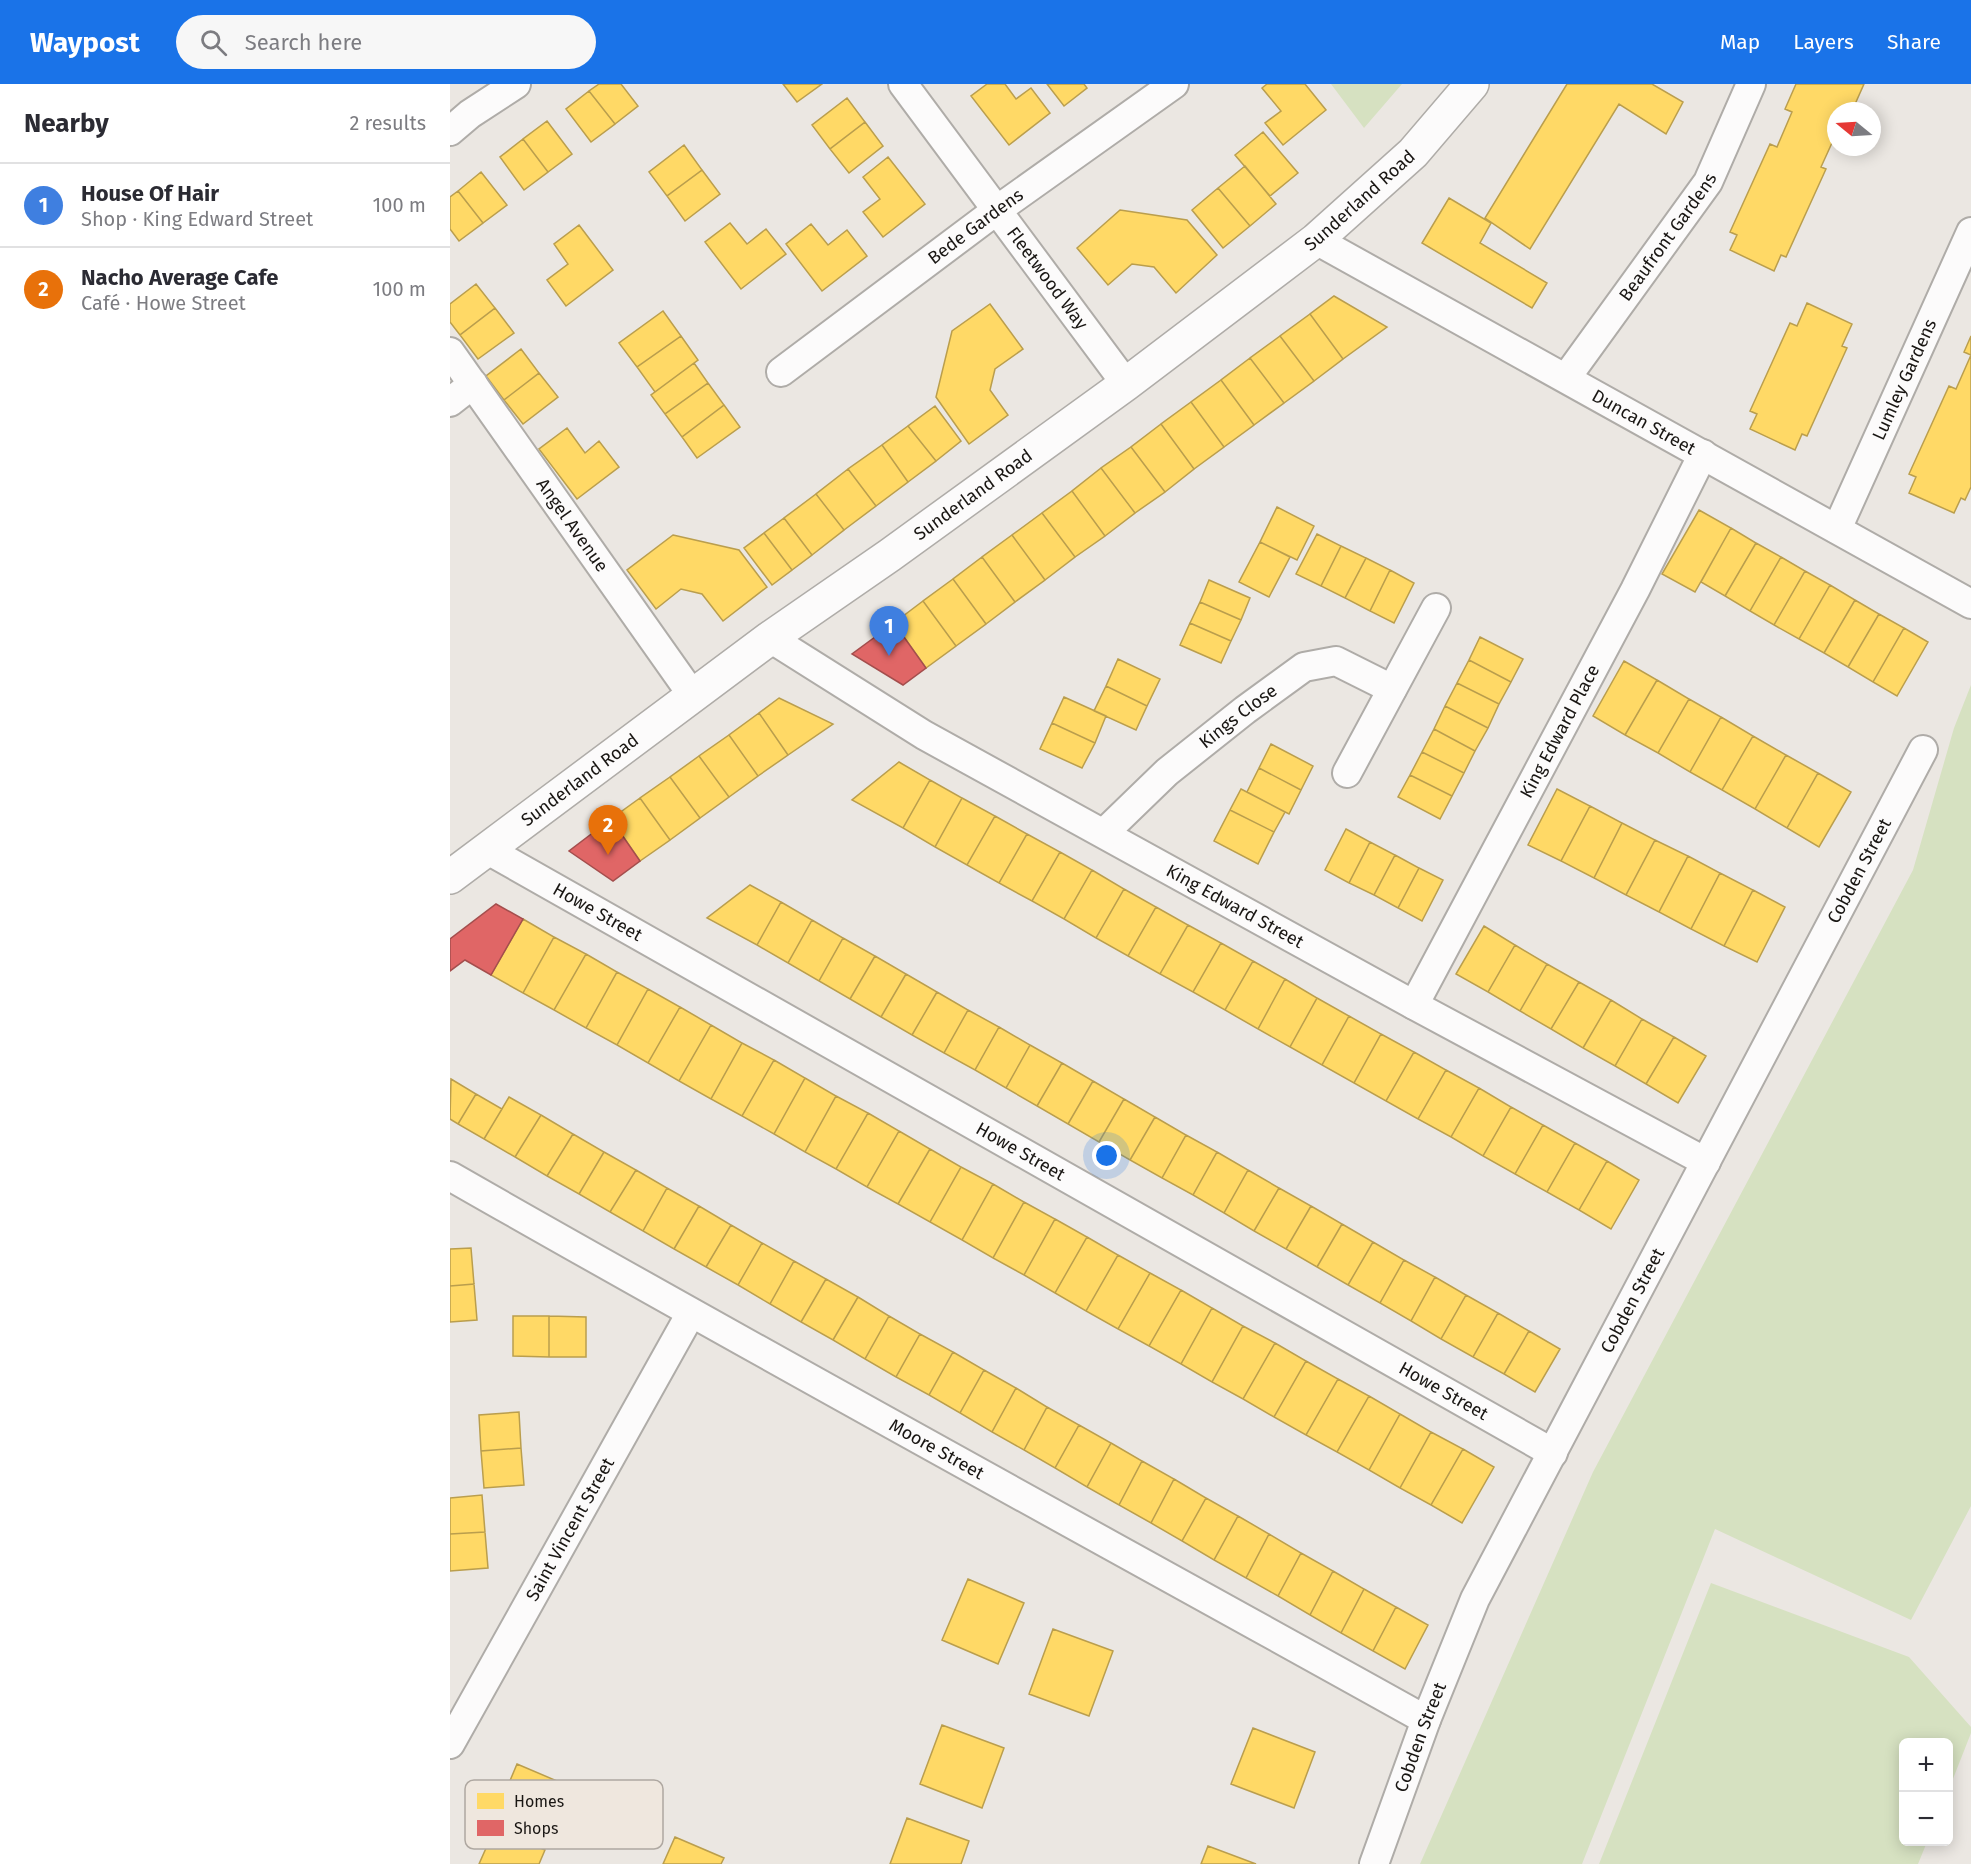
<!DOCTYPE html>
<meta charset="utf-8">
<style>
:root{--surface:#fff;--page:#f7f7f7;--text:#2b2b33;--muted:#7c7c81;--line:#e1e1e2;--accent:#1a73e8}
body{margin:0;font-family:"Fira Sans",sans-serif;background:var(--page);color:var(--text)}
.controls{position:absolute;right:18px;bottom:18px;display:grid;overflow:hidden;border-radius:9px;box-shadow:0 3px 15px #0003}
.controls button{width:54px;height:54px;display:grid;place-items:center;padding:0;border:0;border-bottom:2px solid var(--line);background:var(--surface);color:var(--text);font:30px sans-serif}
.compass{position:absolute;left:1377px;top:18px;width:54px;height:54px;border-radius:50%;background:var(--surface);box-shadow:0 3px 15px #0003;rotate:288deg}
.you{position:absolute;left:657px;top:1072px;width:21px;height:21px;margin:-15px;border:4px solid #fff;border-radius:50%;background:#1a73e8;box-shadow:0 0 0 9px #1a73e833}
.badge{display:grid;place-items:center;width:39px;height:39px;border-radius:50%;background:var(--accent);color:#fff;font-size:20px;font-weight:700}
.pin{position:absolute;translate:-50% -50px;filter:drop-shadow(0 2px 3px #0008)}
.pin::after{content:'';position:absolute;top:32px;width:21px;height:18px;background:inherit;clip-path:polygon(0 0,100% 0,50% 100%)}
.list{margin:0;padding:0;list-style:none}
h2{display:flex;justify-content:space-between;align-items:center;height:78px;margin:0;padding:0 24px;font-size:26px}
h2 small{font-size:20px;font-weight:400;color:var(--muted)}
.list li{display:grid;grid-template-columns:39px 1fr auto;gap:18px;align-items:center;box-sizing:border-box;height:84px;padding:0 24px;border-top:2px solid var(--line)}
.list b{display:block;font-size:22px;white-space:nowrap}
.list p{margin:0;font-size:20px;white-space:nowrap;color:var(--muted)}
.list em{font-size:20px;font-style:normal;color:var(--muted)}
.icon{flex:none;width:33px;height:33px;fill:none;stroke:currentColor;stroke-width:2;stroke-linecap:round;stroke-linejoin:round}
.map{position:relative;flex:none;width:1521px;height:1780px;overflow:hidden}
header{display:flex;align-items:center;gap:36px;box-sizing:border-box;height:84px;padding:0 30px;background:var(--accent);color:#fff}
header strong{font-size:28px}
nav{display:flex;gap:33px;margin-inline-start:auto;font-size:21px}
.search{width:420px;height:54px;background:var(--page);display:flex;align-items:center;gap:15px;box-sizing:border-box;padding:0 21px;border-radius:33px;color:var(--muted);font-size:22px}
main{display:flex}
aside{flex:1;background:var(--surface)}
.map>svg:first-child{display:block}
.green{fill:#d6e1c1}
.homes{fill:#ffd966;stroke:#ba9e4d;stroke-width:1.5}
.shops{fill:#e06666;stroke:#a44e4d;stroke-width:1.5}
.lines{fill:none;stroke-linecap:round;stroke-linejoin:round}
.minor-casing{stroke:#afaca8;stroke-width:32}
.secondary-casing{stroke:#afaca8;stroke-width:36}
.minor{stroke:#fcfbfb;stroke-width:28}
.secondary{stroke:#fcfbfb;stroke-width:33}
.labels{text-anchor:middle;stroke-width:6;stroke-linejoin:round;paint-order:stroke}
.street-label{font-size:18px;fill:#191613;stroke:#efe7de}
.key{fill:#efe7de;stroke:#afa8a1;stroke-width:1.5}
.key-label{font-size:16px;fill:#191613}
</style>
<header>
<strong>Waypost</strong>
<div class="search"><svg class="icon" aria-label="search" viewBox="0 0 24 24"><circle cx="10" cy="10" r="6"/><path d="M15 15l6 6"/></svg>Search here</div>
<nav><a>Map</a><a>Layers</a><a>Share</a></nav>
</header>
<main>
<aside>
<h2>Nearby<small>2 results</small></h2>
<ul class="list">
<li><span class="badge" style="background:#3f7fe0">1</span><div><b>House Of Hair</b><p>Shop · King Edward Street</p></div><em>100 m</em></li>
<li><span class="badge" style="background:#e8710a">2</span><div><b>Nacho Average Cafe</b><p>Café · Howe Street</p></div><em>100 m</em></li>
</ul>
</aside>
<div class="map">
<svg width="1521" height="1780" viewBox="0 0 1521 1780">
<rect width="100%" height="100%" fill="#ebe7e2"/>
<!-- green -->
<path class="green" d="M881,0H952L914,44Z
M1521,601V1422L1461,1536L1265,1445L1132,1780H970L1143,1388L1463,786L1504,644Z
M1261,1499L1459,1573L1521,1643V1649L1499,1705L1498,1658H1454V1758H1477L1468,1780H1149Z"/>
<!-- homes -->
<path class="homes" d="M149,0H171L188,22L165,40L139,7Z
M333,0H372L347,18Z
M537,0H555L566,15L581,4L600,29L559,61L521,12Z
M597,0H634L637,4L614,22Z
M817,0H855L876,26L833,61L815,39L831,27L812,4Z
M1117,0H1202L1233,18L1216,50L1169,20L1080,165L1035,134Z
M1346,0H1414L1402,27H1386V50L1371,83L1376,85L1336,173L1331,171L1324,187L1280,166L1287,151L1280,148L1320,60L1327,63L1342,28L1335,25Z
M139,7L165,40L141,58L116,25Z
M397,14L415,38L380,65L362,41Z
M97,37L122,70L98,88L73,55Z
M415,38L433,62L399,89L380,65Z
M813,48L848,89L820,112L785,71Z
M73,55L98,88L74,106L50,73Z
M234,61L252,86L217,112L199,88Z
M438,73L475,120L433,153L413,128L430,115L413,93Z
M795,82L826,120L800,142L768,104Z
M252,86L270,110L235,137L217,112Z
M31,88L57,121L33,139L8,107Z
M768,104L800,142L773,164L742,126Z
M8,107L33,139L9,157L0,145V113Z
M999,114L1041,139L1030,159L1097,199L1082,224L972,159Z
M670,126L737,136L767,171L726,209L704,183L682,180L658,201L627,164Z
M280,139L297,160L316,145L336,170L291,205L255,158Z
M361,140L378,161L397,146L417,172L372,207L336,160Z
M129,141L163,186L116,222L97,196L118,180L104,160Z
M26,200L45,224L10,251L0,238V220Z
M884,212L937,243L893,275L860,230Z
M1357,219L1402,240L1392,262L1397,264L1357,352L1352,350L1345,366L1300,345L1307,330L1300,327L1340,239L1347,242Z
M540,220L573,265L545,285L540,306L558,331L519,360L486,313L502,247Z
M45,224L64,249L28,275L10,251Z
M213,227L231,252L187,283L169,259Z
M860,230L893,275L864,297L830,252Z
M231,252L248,276L205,308L187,283Z
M830,252L864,297L834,319L800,274Z
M1521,252V403L1515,416L1511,414L1504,429L1459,409L1466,393L1459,390L1499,302L1506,305L1521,271L1514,268Z
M71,265L89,289L54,316L36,292Z
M800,274L834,319L804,341L771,296Z
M244,279L258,299L215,330L201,311Z
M89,289L108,313L73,340L54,316Z
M771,296L804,341L774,363L741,318Z
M258,299L274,321L232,353L215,330Z
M741,318L774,363L744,385L711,340Z
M274,321L290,343L247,374L232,353Z
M485,322L511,357L486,377L458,342Z
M711,340L744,385L715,408L681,363Z
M458,342L486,377L458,398L432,361Z
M117,344L135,369L149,357L169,383L127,415L89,365Z
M432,361L458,398L426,422L398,385Z
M681,363L715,408L685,429L651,384Z
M651,384L685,429L655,452L622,407Z
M398,385L426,422L394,446L366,410Z
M622,407L655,452L625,473L592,429Z
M366,410L394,446L362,471L334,434Z
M827,423L864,442L847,476L810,458Z
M1249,426L1281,444L1245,508L1212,490Z
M592,429L625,473L595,496L562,451Z
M334,434L362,471L342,486L314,449Z
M1281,444L1306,459L1275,512L1251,498Z
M314,449L342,486L322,501L294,464Z
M867,450L891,462L871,502L846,490Z
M223,451L289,466L317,503L273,537L252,510L231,505L206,525L177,486Z
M562,451L595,496L565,518L532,473Z
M810,458L840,473L819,513L789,498Z
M1306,459L1331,473L1300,527L1275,512Z
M891,462L916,474L895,514L871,502Z
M532,473L565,518L536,540L503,495Z
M1331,473L1355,487L1324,541L1300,527Z
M916,474L940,486L920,527L895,514Z
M940,486L964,499L944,539L920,527Z
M1355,487L1380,501L1349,555L1324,541Z
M503,495L536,540L506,562L473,517Z
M759,496L800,514L791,536L750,518Z
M1380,501L1405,516L1374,569L1349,555Z
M1405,516L1429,530L1398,583L1374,569Z
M473,517L506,562L476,584L444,539Z
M750,518L791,536L781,557L740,539Z
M1429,530L1454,544L1423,598L1398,583Z
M740,539L781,557L771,579L730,561Z
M1454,544L1478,558L1447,612L1423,598Z
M1030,553L1073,575L1061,598L1019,576Z
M668,575L710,595L697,622L656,602Z
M1019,576L1061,598L1049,620L1007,599Z
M1174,577L1207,596L1175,651L1143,632Z
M1207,596L1239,615L1208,669L1175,651Z
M1007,599L1049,620L1038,644L995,622Z
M656,602L697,622L686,646L644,627Z
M614,613L656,632L645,659L602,639Z
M329,614L383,640L338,671L309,629Z
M1239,615L1271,633L1240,688L1208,669Z
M995,622L1038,644L1025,667L984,645Z
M309,629L338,671L308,692L279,651Z
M1271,633L1303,652L1272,706L1240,688Z
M602,639L645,659L632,684L590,665Z
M984,645L1025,667L1014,689L972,668Z
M279,651L308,692L279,713L249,672Z
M1303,652L1336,671L1305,725L1272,706Z
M821,660L863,682L851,706L809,684Z
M972,668L1014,689L1002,712L960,691Z
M1336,671L1368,689L1337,744L1305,725Z
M249,672L279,713L250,734L220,693Z
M449,678L480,696L453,744L402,716Z
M809,684L851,706L839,730L797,708Z
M1368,689L1401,708L1369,763L1337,744Z
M960,691L1002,712L990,735L948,713Z
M220,693L250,734L220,756L190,714Z
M480,696L512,714L485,763L453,744Z
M791,705L835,728L824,748L780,726Z
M1107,705L1140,722L1111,777L1078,761Z
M190,714L220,756L190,777L161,735Z
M512,714L545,732L517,781L485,763Z
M1140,722L1172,739L1144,794L1111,777Z
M780,726L824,748L808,780L764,757Z
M545,732L577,750L549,799L517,781Z
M1172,739L1205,756L1176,811L1144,794Z
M896,745L920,758L899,799L875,786Z
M577,750L610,768L582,817L549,799Z
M1205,756L1238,772L1209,828L1176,811Z
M920,758L945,771L924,811L899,799Z
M610,768L642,786L614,835L582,817Z
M945,771L969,784L948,824L924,811Z
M1238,772L1270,789L1241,845L1209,828Z
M969,784L993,796L972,837L948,824Z
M642,786L674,805L646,854L614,835Z
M1270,789L1303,806L1274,862L1241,845Z
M300,801L331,818L307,861L257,834Z
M674,805L706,823L678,872L646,854Z
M1303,806L1335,823L1307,878L1274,862Z
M331,818L362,836L338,879L307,861Z
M706,823L738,841L710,890L678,872Z
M73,835L104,853L73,909L41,891Z
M362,836L393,854L369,897L338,879Z
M738,841L771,859L743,908L710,890Z
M1034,842L1065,861L1038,908L1006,890Z
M104,853L136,870L104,926L73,909Z
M393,854L425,872L400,915L369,897Z
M771,859L803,877L775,926L743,908Z
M1065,861L1097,880L1070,927L1038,908Z
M136,870L167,888L136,944L104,926Z
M425,872L456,890L431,933L400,915Z
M803,877L835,895L808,945L775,926Z
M1097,880L1129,898L1101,945L1070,927Z
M167,888L198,905L167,961L136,944Z
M456,890L487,908L462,951L431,933Z
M835,895L867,914L840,963L808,945Z
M1129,898L1161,916L1133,964L1101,945Z
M198,905L230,923L198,979L167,961Z
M487,908L518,926L494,969L462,951Z
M867,914L899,932L872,981L840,963Z
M1161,916L1192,935L1165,982L1133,964Z
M230,923L261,941L229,997L198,979Z
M518,926L549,943L525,986L494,969Z
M899,932L931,950L904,999L872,981Z
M1192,935L1224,953L1196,1000L1165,982Z
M261,941L292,959L261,1015L229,997Z
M549,943L580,961L556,1004L525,986Z
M931,950L964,968L936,1017L904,999Z
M1224,953L1256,972L1228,1019L1196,1000Z
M292,959L324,976L292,1032L261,1015Z
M580,961L612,979L587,1022L556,1004Z
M964,968L996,986L968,1035L936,1017Z
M324,976L355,994L324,1050L292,1032Z
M612,979L643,997L618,1040L587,1022Z
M996,986L1029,1004L1001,1053L968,1035Z
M355,994L386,1012L355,1068L324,1050Z
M1,995L26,1010L8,1040L0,1035Z
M643,997L674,1015L649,1058L618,1040Z
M1029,1004L1061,1023L1033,1072L1001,1053Z
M26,1010L52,1025L34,1055L8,1040Z
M386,1012L418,1029L386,1085L355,1068Z
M59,1013L91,1031L65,1073L34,1055Z
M674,1015L705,1033L680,1076L649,1058Z
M1061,1023L1093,1041L1065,1090L1033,1072Z
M418,1029L449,1047L417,1103L386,1085Z
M91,1031L123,1050L97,1092L65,1073Z
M705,1033L736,1051L712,1094L680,1076Z
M1093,1041L1125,1059L1097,1108L1065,1090Z
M449,1047L480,1065L448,1120L417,1103Z
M123,1050L154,1068L129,1110L97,1092Z
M736,1051L767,1068L743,1111L712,1094Z
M1125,1059L1157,1077L1129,1126L1097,1108Z
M480,1065L511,1083L480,1138L448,1120Z
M154,1068L186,1086L160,1128L129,1110Z
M767,1068L798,1086L774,1129L743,1111Z
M1157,1077L1189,1096L1161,1145L1129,1126Z
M511,1083L543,1100L512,1156L480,1138Z
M186,1086L217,1104L193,1147L160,1128Z
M798,1086L829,1104L804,1147L774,1129Z
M543,1100L574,1118L543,1174L512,1156Z
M217,1104L249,1122L224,1165L193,1147Z
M829,1104L861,1122L836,1165L804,1147Z
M574,1118L605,1135L574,1191L543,1174Z
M249,1122L281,1141L256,1183L224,1165Z
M861,1122L892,1140L867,1183L836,1165Z
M605,1135L637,1153L605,1209L574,1191Z
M892,1140L923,1158L898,1201L867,1183Z
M281,1141L312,1159L288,1201L256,1183Z
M637,1153L668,1171L636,1227L605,1209Z
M923,1158L954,1176L930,1219L898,1201Z
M312,1159L344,1177L320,1220L288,1201Z
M21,1164L24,1200L0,1202V1165Z
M668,1171L700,1189L668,1245L636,1227Z
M954,1176L985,1193L961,1237L930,1219Z
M344,1177L376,1195L351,1238L320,1220Z
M700,1189L731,1206L699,1262L668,1245Z
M985,1193L1016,1211L991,1255L961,1237Z
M376,1195L408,1213L383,1256L351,1238Z
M24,1200L27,1236L0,1238V1202Z
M731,1206L762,1224L731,1280L699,1262Z
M1016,1211L1048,1229L1023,1273L991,1255Z
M408,1213L439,1232L415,1275L383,1256Z
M762,1224L793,1242L762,1298L731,1280Z
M1048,1229L1079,1247L1054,1290L1023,1273Z
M63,1232H99V1273L63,1272Z
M99,1232L136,1233V1273H99Z
M439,1232L470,1250L446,1293L415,1275Z
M793,1242L825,1259L793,1315L762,1298Z
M1079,1247L1110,1265L1085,1308L1054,1290Z
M470,1250L503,1268L479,1311L446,1293Z
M825,1259L856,1277L824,1333L793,1315Z
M503,1268L534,1286L510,1329L479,1311Z
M856,1277L888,1295L856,1351L824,1333Z
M534,1286L566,1304L542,1348L510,1329Z
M888,1295L919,1312L887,1368L856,1351Z
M566,1304L597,1323L574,1366L542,1348Z
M919,1312L950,1330L919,1386L887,1368Z
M597,1323L629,1341L605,1384L574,1366Z
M69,1328L71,1364L31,1367L29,1331Z
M950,1330L981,1348L950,1404L919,1386Z
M629,1341L661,1359L637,1403L605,1384Z
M981,1348L1013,1365L981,1421L950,1404Z
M661,1359L692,1377L669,1421L637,1403Z
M71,1364L74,1401L34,1404L31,1367Z
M1013,1365L1044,1383L1012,1439L981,1421Z
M692,1377L724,1395L701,1439L669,1421Z
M724,1395L756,1414L732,1457L701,1439Z
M32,1411L35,1448L0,1450V1414Z
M756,1414L788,1432L764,1476L732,1457Z
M788,1432L819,1450L796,1494L764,1476Z
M35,1448L38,1484L0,1487V1450Z
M819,1450L851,1469L828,1512L796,1494Z
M851,1469L883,1487L860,1531L828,1512Z
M883,1487L914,1505L891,1549L860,1531Z
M518,1495L574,1519L548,1580L492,1556Z
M914,1505L946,1523L923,1567L891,1549Z
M946,1523L978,1541L955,1585L923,1567Z
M603,1545L663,1567L639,1632L579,1610Z
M492,1641L554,1664L532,1724L470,1700Z
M803,1644L865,1668L844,1724L781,1700Z
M67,1680L114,1700L94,1750L46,1730Z
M457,1734L519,1757L511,1780H440Z
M45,1744L95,1766L89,1780H29Z
M225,1753L274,1774L271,1780H213Z
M758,1762L806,1780H751Z"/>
<!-- shops -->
<path class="shops" d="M444,539L476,584L453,601L402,570Z
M161,735L190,777L163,797L119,767Z
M46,820L73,835L41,891L15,876L0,887V855Z"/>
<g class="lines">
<defs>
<g id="minor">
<path id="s1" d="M453,0L676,300"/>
<path d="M0,47L20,30L66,0"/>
<path id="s2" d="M866,156L1521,520"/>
<path id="s3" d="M0,268L243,612"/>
<path id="s4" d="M331,288L547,126L724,0"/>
<path id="s5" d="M1116,294L1258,98L1301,0"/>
<path d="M0,318L23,300"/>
<path id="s6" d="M1387,445L1521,148"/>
<path id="s7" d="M320,554L474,651L964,921L1256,1078"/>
<path d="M897,689L986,524"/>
<path id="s8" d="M654,749L717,688L795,626L854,583L886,577L942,605"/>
<path id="s9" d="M38,766L1103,1369"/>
<path id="s10" d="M964,921L1185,506L1253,370"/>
<path id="s11" d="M0,1092C323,1277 651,1455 976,1636"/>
<path id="s12" d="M0,1660L241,1229"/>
<path id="s13" d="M924,1780L976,1636L1025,1515L1473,666"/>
</g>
<g id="secondary">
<path id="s14" d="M0,793L320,554L440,471L676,300L866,156L963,69L1022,0"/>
</g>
</defs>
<!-- minor casing -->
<use href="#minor" class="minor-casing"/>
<!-- secondary casing -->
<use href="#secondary" class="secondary-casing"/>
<!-- minor -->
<use href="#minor" class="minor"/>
<!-- secondary -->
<use href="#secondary" class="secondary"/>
</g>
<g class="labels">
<!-- street labels -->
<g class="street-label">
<text dy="6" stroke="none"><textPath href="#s14" startOffset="1134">Sunderland Road</textPath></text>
<text dy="6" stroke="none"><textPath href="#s4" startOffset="243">Bede Gardens</textPath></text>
<text dy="6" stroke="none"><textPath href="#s5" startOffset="174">Beaufront Gardens</textPath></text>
<text dy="6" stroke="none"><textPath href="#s1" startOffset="242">Fleetwood Way</textPath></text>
<text dy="6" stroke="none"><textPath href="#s6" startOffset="164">Lumley Gardens</textPath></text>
<text dy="6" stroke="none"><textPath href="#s2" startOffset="375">Duncan Street</textPath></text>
<text dy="6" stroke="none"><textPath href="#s14" startOffset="648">Sunderland Road</textPath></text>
<text dy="6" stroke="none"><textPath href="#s3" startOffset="212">Angel Avenue</textPath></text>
<text dy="6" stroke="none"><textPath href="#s8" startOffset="178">Kings Close</textPath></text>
<text dy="6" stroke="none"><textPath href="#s10" startOffset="310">King Edward Place</textPath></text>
<text dy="6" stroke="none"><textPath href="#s14" startOffset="162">Sunderland Road</textPath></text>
<text dy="6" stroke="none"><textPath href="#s13" startOffset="1107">Cobden Street</textPath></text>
<text dy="6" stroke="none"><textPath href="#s7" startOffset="537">King Edward Street</textPath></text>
<text dy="6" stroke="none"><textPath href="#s9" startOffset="126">Howe Street</textPath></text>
<text dy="6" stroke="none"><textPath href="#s9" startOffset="612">Howe Street</textPath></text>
<text dy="6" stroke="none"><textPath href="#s13" startOffset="621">Cobden Street</textPath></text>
<text dy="6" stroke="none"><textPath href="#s9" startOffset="1098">Howe Street</textPath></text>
<text dy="6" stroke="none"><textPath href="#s11" startOffset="558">Moore Street</textPath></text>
<text dy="6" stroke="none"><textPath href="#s12" startOffset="246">Saint Vincent Street</textPath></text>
<text dy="6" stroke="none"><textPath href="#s13" startOffset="135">Cobden Street</textPath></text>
</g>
</g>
<!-- legend -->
<rect x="15" y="1696" width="198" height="69" rx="9" class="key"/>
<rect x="27" y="1709" width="27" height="16" fill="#ffd966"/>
<rect x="27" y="1736" width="27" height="16" fill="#e06666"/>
<g class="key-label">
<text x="64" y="1723">Homes</text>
<text x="64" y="1750">Shops</text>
</g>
</svg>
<div class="controls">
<button>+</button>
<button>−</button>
</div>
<svg class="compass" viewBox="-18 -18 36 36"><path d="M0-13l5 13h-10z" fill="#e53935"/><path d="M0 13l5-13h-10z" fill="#7c7c81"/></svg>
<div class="you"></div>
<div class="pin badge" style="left:439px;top:572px;background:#3f7fe0">1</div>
<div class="pin badge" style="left:158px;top:771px;background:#e8710a">2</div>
</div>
</main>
